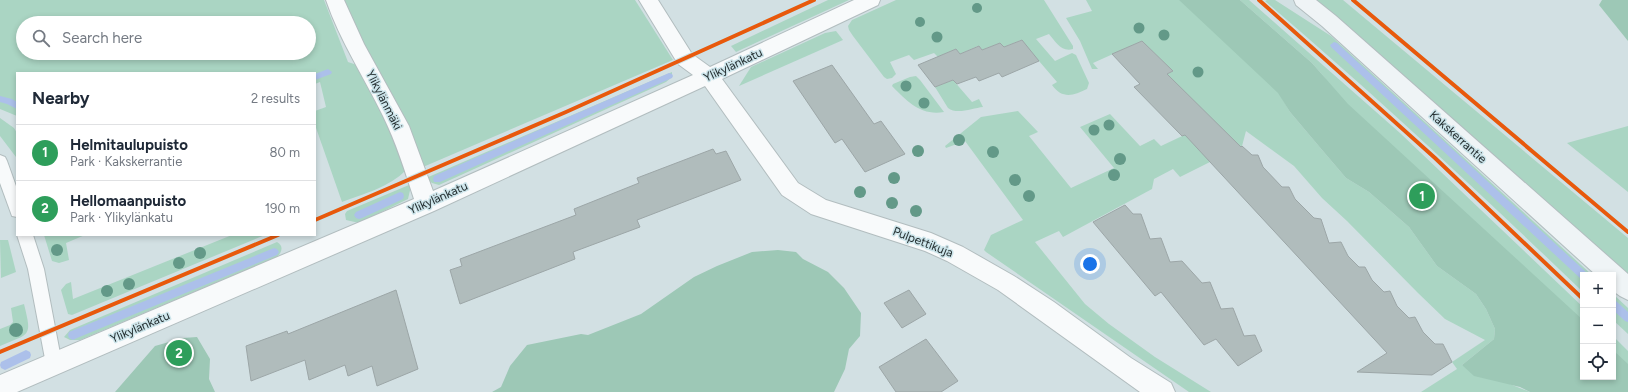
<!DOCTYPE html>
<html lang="en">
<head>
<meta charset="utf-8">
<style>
  :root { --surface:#fff; --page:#f6f6f7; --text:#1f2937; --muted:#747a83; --line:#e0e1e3; --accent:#0b8043 }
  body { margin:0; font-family:Figtree,sans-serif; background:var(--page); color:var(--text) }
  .controls { position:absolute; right:12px; bottom:12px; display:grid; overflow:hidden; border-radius:0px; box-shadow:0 2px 6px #0003 }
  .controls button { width:36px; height:36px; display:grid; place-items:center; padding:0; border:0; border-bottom:1px solid var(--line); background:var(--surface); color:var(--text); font:20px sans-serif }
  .you { position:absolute; left:1090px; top:264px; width:14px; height:14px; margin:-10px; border:3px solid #fff; border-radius:50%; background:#1a73e8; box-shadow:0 0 0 6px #1a73e833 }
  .badge { display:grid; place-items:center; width:26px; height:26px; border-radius:50%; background:var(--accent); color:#fff; font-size:13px; font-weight:700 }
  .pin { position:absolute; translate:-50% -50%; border:2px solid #fff; box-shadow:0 1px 4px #0006 }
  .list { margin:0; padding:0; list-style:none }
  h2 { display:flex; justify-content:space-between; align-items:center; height:52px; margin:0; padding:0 16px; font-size:17px }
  h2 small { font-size:13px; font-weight:400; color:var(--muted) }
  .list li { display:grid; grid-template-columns:26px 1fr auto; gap:12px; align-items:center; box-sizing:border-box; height:56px; padding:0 16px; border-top:1px solid var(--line) }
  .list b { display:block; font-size:15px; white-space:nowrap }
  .list p { margin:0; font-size:13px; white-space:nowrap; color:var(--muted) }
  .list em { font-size:13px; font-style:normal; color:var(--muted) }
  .icon { flex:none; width:22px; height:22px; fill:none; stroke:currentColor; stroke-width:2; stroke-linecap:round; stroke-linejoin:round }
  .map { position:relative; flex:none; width:1628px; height:392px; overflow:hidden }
  .search { position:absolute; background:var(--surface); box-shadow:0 2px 6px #0003; left:16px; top:16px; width:300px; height:44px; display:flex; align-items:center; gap:10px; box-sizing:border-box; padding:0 14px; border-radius:22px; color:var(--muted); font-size:15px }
  .panel { position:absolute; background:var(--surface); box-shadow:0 2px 6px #0003; left:16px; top:72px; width:300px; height:164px; border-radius:0px }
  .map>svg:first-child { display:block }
  .green { fill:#aad5c3; fill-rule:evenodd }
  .forest { fill:#9dc8b6 }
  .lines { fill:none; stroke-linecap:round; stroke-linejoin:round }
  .stream { fill:#acc0ea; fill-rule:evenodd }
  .building { fill:#b0bcbc; stroke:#9ca6a7 }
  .service-casing { stroke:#b2bdbf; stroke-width:2 }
  .minor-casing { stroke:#b2bdbf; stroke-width:2 }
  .secondary-casing { stroke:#b2bdbf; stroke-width:2 }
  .service { fill:#f8fafb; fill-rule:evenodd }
  .minor { fill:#f8fafb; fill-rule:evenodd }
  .secondary { fill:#eff4f6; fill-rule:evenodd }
  .cycleway-casing { stroke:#cbe4ea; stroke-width:6 }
  .cycleway { stroke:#e8590c; stroke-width:4 }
  .tree { fill:#639988 }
  .labels { text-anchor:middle; stroke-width:3; stroke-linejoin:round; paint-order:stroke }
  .street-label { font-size:12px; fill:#252f31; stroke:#cbe4ea }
</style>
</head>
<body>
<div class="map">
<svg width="1628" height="392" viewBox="0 0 1628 392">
  <rect width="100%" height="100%" fill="#d2e0e3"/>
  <g class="green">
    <path d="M0,0h324l24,62 12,4 21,36 25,68c-16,17 -43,24 -64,32l-27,-77v-14l11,-4 -6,-25 -5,2v-11h-298v43l-17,-7zM23,23h286v30h-286z"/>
    <polygon points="344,0 635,0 673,60 423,167 372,65"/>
    <polygon points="828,0 849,0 736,52 731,46"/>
    <path d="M896,0h148l29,46v3c-11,4 -18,-8 -24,-15l-13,5 19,22 17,-8 4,2 13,28 -2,6c-14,7 -25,10 -35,-4l5,-3 -36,-42 -17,7 -4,-4 -18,7 -4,-4 -18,8 -4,-5 -18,8 -4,-4 -20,7 -5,-5 -19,7 6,12 -4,4 -5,1 -3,-2 -31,-41 -4,-6 -1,-4 4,-6z"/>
    <polygon points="1086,0 1237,0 1326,79 1312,63 1240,0 1249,0 1400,133 1583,307 1583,377 1613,377 1613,336 1628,351 1628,392 1597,392 1280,95 1290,112 1317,144 1346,178 1369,192 1409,227 1437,266 1476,294 1486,309 1495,329 1494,339 1462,365 1530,392 1421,392 1457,369 1452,362 1485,340 1445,319 1418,293 1347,221 1322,198 1294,166 1246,131 1242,146 1180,177 1173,169 1154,179 1152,189 1063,237 1059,231 1035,242 1085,304 1109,324 1155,357 1211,392 1189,392 986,252 984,250 991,235 1023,220 965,141 946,148 945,146 981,117 1018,111 1038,132 1029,136 1071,188 1114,168 1080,127 1110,114 1140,146 1154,139 1161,146 1214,121 1167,74 1173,71 1142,41 1093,63 1098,69 1092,69 1080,41 1066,18 1092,11"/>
    <path d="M1267,0h8l56,36 261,239h-9v17c-104,-100 -209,-198 -318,-291z"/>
    <polygon points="1312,0 1343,0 1628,238 1628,275"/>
    <polygon points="836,31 843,40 739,86 751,67 825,33"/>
    <polygon points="672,72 672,77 666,82 439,185 432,183 426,178"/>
    <path d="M916,76l4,4 24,32c-23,4 -36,-10 -52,-26l1,-2 17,-7z"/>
    <path d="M953,80l19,22 7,-3 4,8c-10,1 -26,8 -35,1l-13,-21z"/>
    <polygon points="0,118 14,128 17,133 17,161 16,157 0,136"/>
    <polygon points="1628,126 1628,192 1567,143"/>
    <polygon points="409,185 411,186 408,199 359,223 346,220 345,214 347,211"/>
    <polygon points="44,235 85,235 66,243 69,260 59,263 52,261"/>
    <polygon points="232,235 265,235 72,315 68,314 61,290 66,284 71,282 73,299"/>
    <polygon points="0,240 8,240 16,272 1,278"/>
    <path d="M277,242c7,4 5,10 0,15l-197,83h-10l-6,-3 6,-7z"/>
    <polygon points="1613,294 1628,308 1628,334 1613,320"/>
    <path d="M24,304c8,33 7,29 -24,42v-17l10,-4 3,-3 -2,-14z"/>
  </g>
  <g class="forest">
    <polygon points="1179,0 1240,0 1312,63 1348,104 1583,320 1583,377 1613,377 1613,350 1628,364 1628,392 1530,392 1520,387 1474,376 1462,365 1494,339 1495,329 1486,309 1476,294 1437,266 1409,227 1369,192 1346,178 1317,144 1290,112 1278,93"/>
    <polygon points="1602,0 1628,0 1628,41 1599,5"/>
    <polygon points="778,250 796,252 803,259 828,272 844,288 861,313 860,336 849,349 845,369 834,392 492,392 501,387 510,366 527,345 581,334 588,335 641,314 694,277 717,266 752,252"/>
    <polygon points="197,337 210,359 209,379 215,392 115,392 155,346 183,338"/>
  </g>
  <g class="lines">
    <g class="stream">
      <polygon points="1334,42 1337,43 1586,272 1588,275 1583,275 1583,279 1580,278 1331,47 1330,45"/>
      <polygon points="328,69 332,72 331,74 315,80 315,74"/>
      <polygon points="669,73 672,74 673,76 672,78 440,182 434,182 433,179 434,176"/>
      <polygon points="0,96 12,99 17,102 17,109 7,104 0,102"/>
      <polygon points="400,192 403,193 404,196 403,199 362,218 359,219 356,218 354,215 356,212"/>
      <polygon points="274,248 277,249 279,252 277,255 77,338 73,340 69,338 68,335 69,332"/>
      <polygon points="1613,300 1616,301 1628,312 1628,322 1625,321 1613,310"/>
      <polygon points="26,350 30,352 31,355 30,358 5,370 1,368 0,365 1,362"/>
    </g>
  </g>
  <g class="building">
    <polygon points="1022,40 1039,61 1002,77 999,73 979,81 976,77 957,84 953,80 935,87 918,65 956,49 960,54 979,46 982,50 1000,43 1004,47"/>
    <polygon points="1142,41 1173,71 1167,74 1241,147 1242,146 1252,155 1258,155 1263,167 1282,187 1289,187 1295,199 1314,218 1321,219 1329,243 1341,242 1348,256 1359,267 1365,267 1372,280 1384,292 1390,291 1397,306 1409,318 1415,317 1423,332 1435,344 1443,344 1452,362 1432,375 1357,372 1387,353 1185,135 1182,136 1134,87 1140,84 1112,54"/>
    <polygon points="832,65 874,124 881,121 905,154 865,172 842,139 835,143 793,81"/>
    <polygon points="713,149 716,154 726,151 741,180 637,220 640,227 573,252 575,259 460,304 450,270 462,266 460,259 576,215 574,209 639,183 637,178"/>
    <polygon points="1125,205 1133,214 1141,214 1150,239 1161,238 1170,262 1182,261 1202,283 1210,282 1221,309 1233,308 1244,336 1255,335 1262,351 1238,366 1216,339 1204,345 1161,292 1155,296 1093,222"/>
    <polygon points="396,290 418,369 377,386 372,366 348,376 345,365 309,380 305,360 251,381 246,346 287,331 288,334"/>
    <polygon points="909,290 926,314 902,328 884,303"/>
    <polygon points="926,339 958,381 941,392 896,392 879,367"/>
  </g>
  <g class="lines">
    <defs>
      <g id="service">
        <polygon points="0,155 5,157 7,161 17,189 17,217 12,216 0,183"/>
        <polygon points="17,235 33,235 44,269 62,364 60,370 54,372 48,370 46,364 28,269"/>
      </g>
      <path id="minor" d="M326,0h18l20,44 45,82 24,65 260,-116 -15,-11 -39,-64h19l34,54 18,13 144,-67h26l-2,5 -156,74 76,104 28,17 105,33 32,14 51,29 40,26 77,56 40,25 4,9h-35l-142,-102 -51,-29 -22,-10 -114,-37 -29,-19 -77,-109 -271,125 -417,181h-17v-17l414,-176c-9,-28 -18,-57 -31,-83 -19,-39 -43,-75 -57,-116z"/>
      <polygon id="secondary" points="1294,0 1316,0 1336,16 1628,274 1628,300 1620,296 1613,291 1613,275 1596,275 1322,26 1296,5"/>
    </defs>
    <use href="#service" class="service-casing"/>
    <use href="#minor" class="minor-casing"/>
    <use href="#secondary" class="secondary-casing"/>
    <use href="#service" class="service"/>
    <use href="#minor" class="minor"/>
    <use href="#secondary" class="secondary"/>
    <defs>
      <g id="cycleway">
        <polyline points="1259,0 1435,158 1583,299"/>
        <polyline points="1353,0 1628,232"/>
        <polyline points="315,220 566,112 814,0"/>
        <polyline points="0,352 278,235"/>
      </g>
    </defs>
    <use href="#cycleway" class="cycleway-casing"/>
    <use href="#cycleway" class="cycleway"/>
  </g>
  <g class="tree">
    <circle cx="977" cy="8" r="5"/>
    <circle cx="920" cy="22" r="5"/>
    <circle cx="1139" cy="28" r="5.5"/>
    <circle cx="1164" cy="35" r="5.5"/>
    <circle cx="937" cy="37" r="5.5"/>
    <circle cx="1198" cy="72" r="5.5"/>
    <circle cx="906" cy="86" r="5.5"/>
    <circle cx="924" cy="103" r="5.5"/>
    <circle cx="1109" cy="125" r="5.5"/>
    <circle cx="1094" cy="130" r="5.5"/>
    <circle cx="959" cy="140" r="6"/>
    <circle cx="918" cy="151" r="6"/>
    <circle cx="993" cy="152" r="6"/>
    <circle cx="1120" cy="159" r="6"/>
    <circle cx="1114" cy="175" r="6"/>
    <circle cx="894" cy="178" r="6"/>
    <circle cx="1015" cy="180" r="6"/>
    <circle cx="860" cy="192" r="6"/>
    <circle cx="1029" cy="196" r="6"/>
    <circle cx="892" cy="203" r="6"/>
    <circle cx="916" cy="211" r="6"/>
    <circle cx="57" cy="250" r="6"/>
    <circle cx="200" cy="253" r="6"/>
    <circle cx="179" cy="263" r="6"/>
    <circle cx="129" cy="284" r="6"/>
    <circle cx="107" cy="291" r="6"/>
    <circle cx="16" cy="330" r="7"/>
  </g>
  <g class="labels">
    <g class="street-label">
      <text transform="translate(733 65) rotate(-25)" y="4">Ylikylänkatu</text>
      <text transform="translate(384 100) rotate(63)" y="4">Ylikylänmäki</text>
      <text transform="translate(1458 137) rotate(42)" y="4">Kakskerrantie</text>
      <text transform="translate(438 198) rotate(-24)" y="4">Ylikylänkatu</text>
      <text transform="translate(923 242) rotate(21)" y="4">Pulpettikuja</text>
      <text transform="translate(140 327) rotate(-23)" y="4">Ylikylänkatu</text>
    </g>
  </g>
</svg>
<div class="controls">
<button>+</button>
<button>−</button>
<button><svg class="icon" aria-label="locate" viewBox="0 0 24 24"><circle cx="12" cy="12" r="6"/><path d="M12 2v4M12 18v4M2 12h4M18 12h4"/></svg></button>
</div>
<div class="you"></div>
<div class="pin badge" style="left:1422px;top:196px;background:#2e9e5b">1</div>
<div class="pin badge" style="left:179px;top:353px;background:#2e9e5b">2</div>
<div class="search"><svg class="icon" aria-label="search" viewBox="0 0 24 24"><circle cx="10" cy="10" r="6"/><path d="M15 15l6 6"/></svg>Search here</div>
<section class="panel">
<h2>Nearby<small>2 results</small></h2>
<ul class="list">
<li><span class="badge" style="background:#2e9e5b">1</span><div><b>Helmitaulupuisto</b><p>Park · Kakskerrantie</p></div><em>80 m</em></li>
<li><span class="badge" style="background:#2e9e5b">2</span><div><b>Hellomaanpuisto</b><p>Park · Ylikylänkatu</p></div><em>190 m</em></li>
</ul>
</section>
</div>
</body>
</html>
